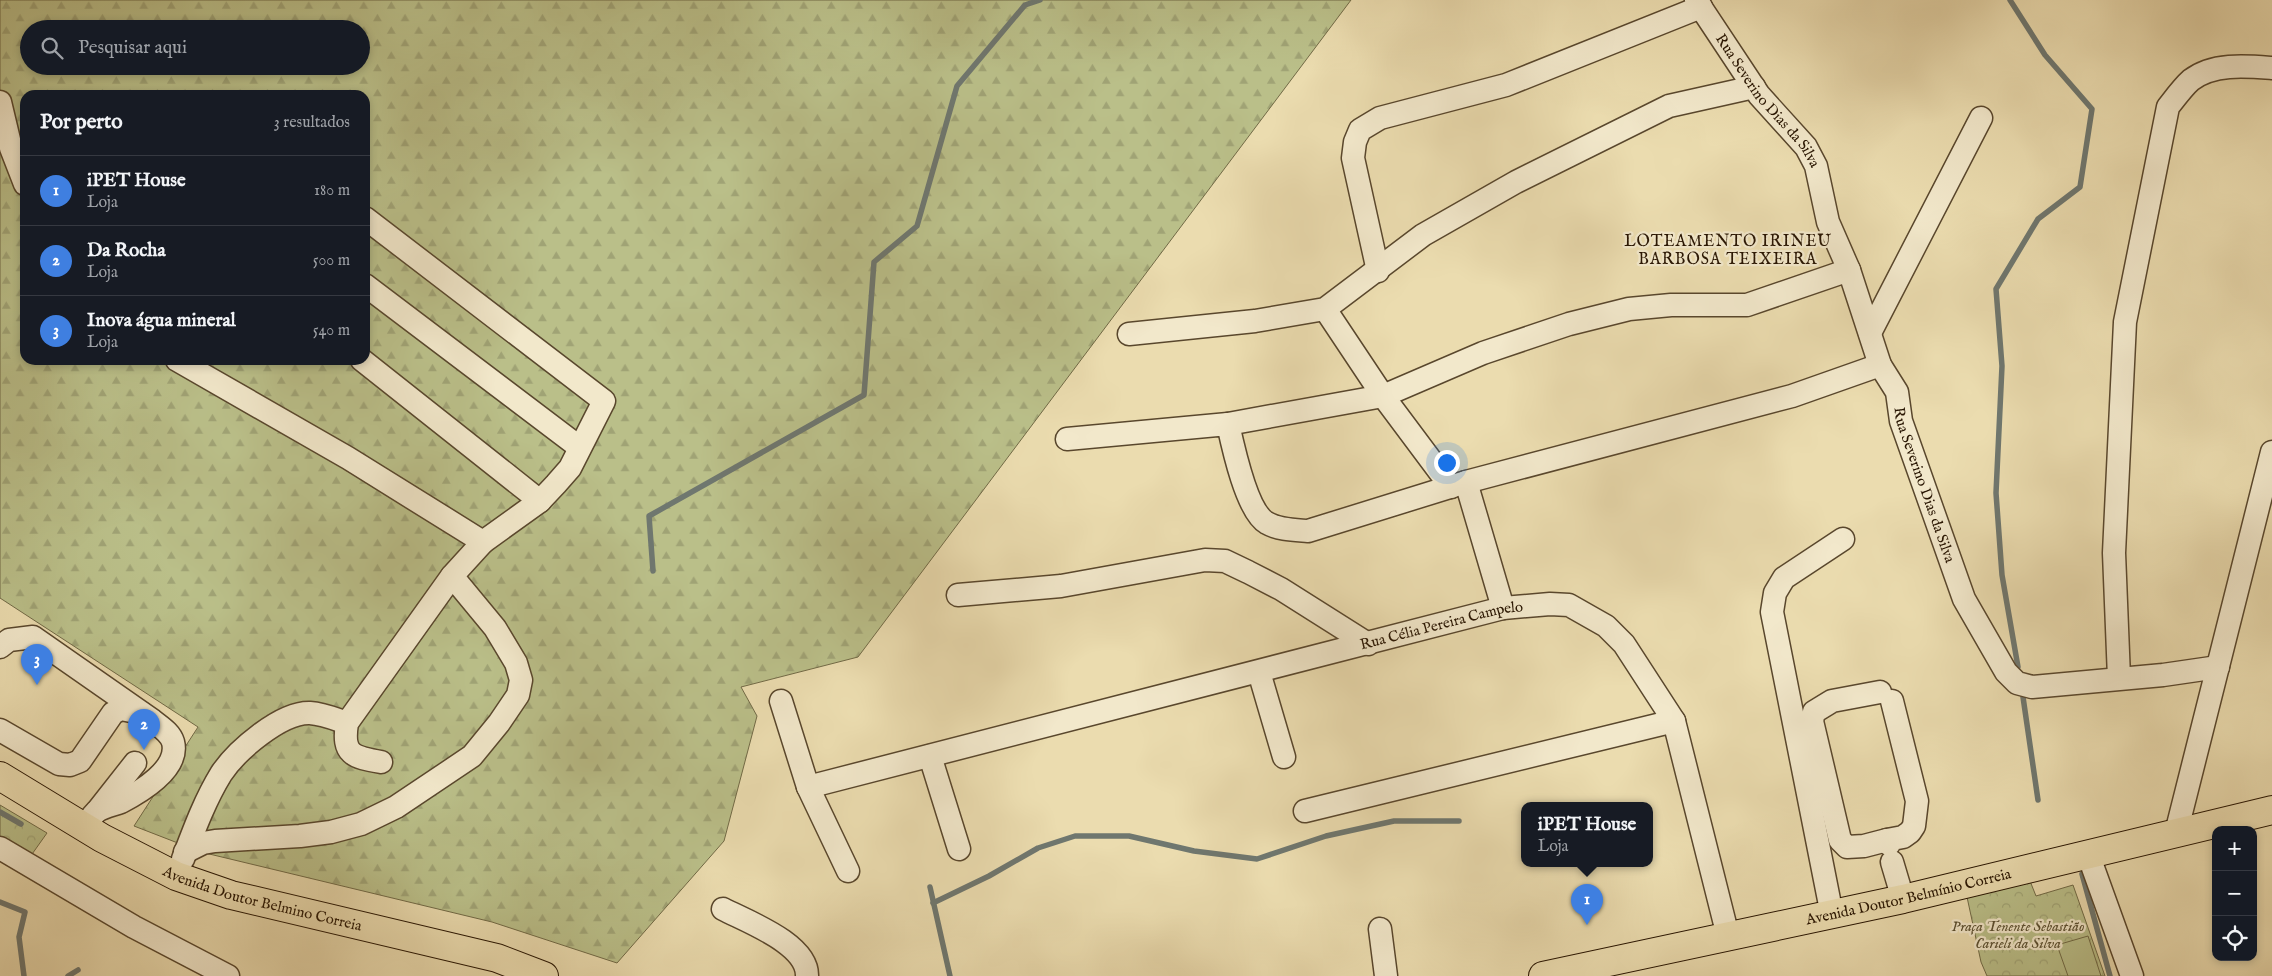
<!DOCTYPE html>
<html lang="pt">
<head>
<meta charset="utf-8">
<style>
  :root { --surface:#171b24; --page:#242831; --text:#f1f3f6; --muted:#9ea1a6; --line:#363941; --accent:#0f766e }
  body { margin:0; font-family:"IM FELL English",serif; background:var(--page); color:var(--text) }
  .controls { position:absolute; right:15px; bottom:15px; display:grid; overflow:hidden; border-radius:10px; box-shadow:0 2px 8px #0003 }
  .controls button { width:45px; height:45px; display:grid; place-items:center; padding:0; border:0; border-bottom:1px solid var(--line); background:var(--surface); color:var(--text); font:25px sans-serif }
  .you { position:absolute; left:1446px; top:462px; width:18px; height:18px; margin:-12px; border:4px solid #fff; border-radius:50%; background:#1a73e8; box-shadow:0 0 0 8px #1a73e833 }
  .badge { display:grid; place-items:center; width:32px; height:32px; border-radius:50%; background:var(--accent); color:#fff; font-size:16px; font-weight:700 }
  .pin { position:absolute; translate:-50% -41px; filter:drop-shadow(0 1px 2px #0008) }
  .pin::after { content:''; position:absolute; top:26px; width:18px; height:15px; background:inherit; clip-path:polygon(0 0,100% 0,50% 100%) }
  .popup { position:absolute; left:1521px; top:802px; width:132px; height:65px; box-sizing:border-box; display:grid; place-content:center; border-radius:10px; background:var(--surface); filter:drop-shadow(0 1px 4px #0005); font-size:16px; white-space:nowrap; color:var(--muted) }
  .popup b { font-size:19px; color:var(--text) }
  .popup::after { content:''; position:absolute; left:50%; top:100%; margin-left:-10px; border:10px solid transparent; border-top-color:var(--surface) }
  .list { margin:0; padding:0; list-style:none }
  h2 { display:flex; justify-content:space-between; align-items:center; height:65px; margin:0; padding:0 20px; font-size:21px }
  h2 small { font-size:16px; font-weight:400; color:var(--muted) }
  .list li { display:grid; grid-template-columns:32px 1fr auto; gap:15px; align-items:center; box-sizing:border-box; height:70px; padding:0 20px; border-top:1px solid var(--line) }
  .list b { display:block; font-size:19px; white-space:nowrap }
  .list p { margin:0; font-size:16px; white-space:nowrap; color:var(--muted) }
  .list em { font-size:16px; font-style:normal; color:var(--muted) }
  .icon { flex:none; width:28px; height:28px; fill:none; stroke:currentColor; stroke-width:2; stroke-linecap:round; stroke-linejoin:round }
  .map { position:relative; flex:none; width:2272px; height:976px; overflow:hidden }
  .search { position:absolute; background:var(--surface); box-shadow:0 2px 8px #0003; left:20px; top:20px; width:350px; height:55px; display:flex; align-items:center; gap:12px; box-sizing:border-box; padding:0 18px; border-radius:28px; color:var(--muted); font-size:19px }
  .panel { position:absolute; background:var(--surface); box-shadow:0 2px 8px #0003; left:20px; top:90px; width:350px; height:275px; border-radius:15px }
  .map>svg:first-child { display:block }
  .forest { fill:url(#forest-firs); stroke:#716a46; fill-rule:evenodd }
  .park { fill:url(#park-crowns); stroke:#716a46 }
  .pitch { fill:#babf89; stroke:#716a46 }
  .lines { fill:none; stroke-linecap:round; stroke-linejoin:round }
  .stream { stroke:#6f776f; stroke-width:5.5 }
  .minor-casing { stroke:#59472d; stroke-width:25 }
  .major-casing { stroke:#281502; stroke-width:30 }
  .minor { stroke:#f2e8cb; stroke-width:22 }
  .major { stroke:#ebdcaf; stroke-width:28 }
  .labels { text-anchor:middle; stroke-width:4.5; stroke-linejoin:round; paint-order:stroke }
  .street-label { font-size:15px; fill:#281502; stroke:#f2e8cb }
  .park-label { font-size:15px; font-style:italic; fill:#5b5031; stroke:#f2e8cb }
  .neighbourhood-label { font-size:16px; letter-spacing:1px; fill:#281502; stroke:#f2e8cb }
</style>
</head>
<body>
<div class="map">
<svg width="2272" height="976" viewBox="0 0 2272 976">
  <defs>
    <pattern id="forest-firs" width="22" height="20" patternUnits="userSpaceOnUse" patternTransform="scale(1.25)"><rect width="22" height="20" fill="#babf89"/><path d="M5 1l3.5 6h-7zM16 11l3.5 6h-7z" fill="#a0a375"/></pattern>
    <pattern id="park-crowns" width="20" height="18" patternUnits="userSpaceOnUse" patternTransform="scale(1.25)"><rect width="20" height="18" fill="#babf89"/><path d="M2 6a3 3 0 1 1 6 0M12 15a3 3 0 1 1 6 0" fill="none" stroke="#a0a375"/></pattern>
  </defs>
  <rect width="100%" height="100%" fill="#ebdcaf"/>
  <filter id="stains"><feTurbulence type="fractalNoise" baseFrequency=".004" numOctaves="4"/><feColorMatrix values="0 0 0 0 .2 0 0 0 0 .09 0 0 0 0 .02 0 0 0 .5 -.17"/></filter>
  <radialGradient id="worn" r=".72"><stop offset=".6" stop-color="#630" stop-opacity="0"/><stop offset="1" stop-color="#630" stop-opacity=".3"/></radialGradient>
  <path class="forest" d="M0,0h1351l-493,657 -117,30 16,29 -33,125 -107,122 -125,-41 -291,-70 -67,-26 64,-99 -198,-129zM29,29h332v37h-332zM25,95h340v265h-340z"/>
  <g class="park">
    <polygon points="0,805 47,833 30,857 0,838"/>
    <polygon points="2030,881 2036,896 2073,885 2105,976 1987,976 1981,962 1967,897"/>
  </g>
  <polygon class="pitch" points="2088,936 2101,976 2068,976 2057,945"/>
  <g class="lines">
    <g class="stream">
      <polyline points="2010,0 2045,55 2092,109 2080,187 2038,219 1996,289 2002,366 1996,493 2002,575 2018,667"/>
      <polyline points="653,571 649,516 864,395 874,262 917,226 957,86 1025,5 1040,0"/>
      <polyline points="2023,697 2038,800"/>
      <polyline points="0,812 21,824"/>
      <polyline points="2082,874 2110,976"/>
      <polyline points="930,887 950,976"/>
      <polyline points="0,902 25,912 19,937 24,976"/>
      <polyline points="933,903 989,876 1038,848 1075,836 1129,836 1194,851 1257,859 1326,836 1394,821 1459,821"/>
      <polyline points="68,976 78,970"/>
    </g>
    <defs>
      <g id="minor">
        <path id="s1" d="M1696,0l63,95 47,52 10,19 12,56 21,48 31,95 17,27 4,29 63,178 42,73 11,11 15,4 131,-12 55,-8"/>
        <polyline points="0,102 11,148 25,184"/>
        <polyline points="365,218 604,401 570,468 556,484 540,501 483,542"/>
        <polyline points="1378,271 1353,158 1355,142 1360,130 1380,118 1506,85 1701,7"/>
        <polyline points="365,285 579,447"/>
        <polyline points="1325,309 1383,396 1451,487"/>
        <polyline points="1870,333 1981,118"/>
        <polyline points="1129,334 1255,321 1325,309 1423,235 1516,182 1669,106 1754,87"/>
        <polyline points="177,360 348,458 483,542 452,576 495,628 516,663 521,680 518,695 499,723 472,756 396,807 361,824 331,832 300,836 215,841 203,843 185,852"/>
        <polyline points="362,360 540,501"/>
        <polyline points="1228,424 1383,396 1483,353 1569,324 1629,309 1671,305 1747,305 1849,270"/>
        <path d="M1067,439l161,-15c5,23 19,88 39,99 12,7 28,7 41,8l158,-49 326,-86 88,-31"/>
        <polyline points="1466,482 1503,608"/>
        <polyline points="958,595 1061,586 1205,560 1225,561 1248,572 1281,589 1368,644"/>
        <path d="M0,647l9,-7 24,-3 119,83c7,6 18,12 21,22 7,27 -33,50 -52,60 -8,3 -19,5 -25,10 -4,4 -8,10 -11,15"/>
        <polyline points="1259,672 1284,757"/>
        <path d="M2119,678l-5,-125 11,-231 43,-215c7,-9 15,-20 23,-27 22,-17 55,-14 81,-12"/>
        <polyline points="1880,692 1832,701 1814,712 1812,721 1840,840 1847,847 1864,846 1887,840"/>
        <polyline points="781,701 808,787 848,871"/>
        <polyline points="0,730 59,764 70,765 80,761 113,713 121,709 141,713"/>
        <polyline points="930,756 959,849"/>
        <path d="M381,762c-28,-5 -39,-7 -34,-39l105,-147"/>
        <path id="s2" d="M808,787l695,-179 47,-4 19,1 37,21 18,18 50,77 54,215"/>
        <polyline points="98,810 135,763"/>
        <polyline points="1305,811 1674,721"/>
        <polyline points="2176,833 2272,452"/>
        <polyline points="1889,844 1887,840 1903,837 1910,832 1914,826 1917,801 1892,701"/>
        <polyline points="0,848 134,927 228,976"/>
        <polyline points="2088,854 2132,976"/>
        <path d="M183,859c11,-29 22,-59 38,-85 15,-23 60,-62 89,-61 14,1 25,6 37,10"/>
        <polyline points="1892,862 1903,899"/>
        <path d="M723,909c25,13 85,35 84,67"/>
        <polyline points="1832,915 1772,612 1775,593 1784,578 1843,539"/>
        <polyline points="1380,929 1386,976"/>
      </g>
      <g id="major">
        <path id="s3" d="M0,776l102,62 74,38 55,19 266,63 47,18"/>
        <path id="s4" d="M1543,976l360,-77 369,-89"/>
      </g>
    </defs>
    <use href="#minor" class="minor-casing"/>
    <use href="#major" class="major-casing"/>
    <use href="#minor" class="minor"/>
    <use href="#major" class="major"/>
  </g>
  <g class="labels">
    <g class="street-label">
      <text dy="5" stroke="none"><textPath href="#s1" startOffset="124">Rua Severino Dias da Silva</textPath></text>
      <text dy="5" stroke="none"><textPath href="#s1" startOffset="544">Rua Severino Dias da Silva</textPath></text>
      <text dy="5" stroke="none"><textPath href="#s2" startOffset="654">Rua Célia Pereira Campelo</textPath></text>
      <text dy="5" stroke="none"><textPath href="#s3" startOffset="292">Avenida Doutor Belmino Correia</textPath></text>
      <text dy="5" stroke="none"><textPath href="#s4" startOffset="374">Avenida Doutor Belmínio Correia</textPath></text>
    </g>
    <g class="park-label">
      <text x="2018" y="931">Praça Tenente Sebastião<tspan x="2018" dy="17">Carieli da Silva</tspan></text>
    </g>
    <g class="neighbourhood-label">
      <text x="1728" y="246">LOTEAMENTO IRINEU<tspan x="1728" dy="18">BARBOSA TEIXEIRA</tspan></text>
    </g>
  </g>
  <rect width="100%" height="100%" filter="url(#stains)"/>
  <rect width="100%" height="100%" fill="url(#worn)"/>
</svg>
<div class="controls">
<button>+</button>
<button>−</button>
<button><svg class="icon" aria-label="locate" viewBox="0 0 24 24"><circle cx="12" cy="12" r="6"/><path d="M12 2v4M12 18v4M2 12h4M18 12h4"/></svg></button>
</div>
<div class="you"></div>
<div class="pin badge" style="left:1587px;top:925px;background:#3f7fe0">1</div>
<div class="popup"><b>iPET House</b>Loja</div>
<div class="pin badge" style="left:144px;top:750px;background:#3f7fe0">2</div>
<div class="pin badge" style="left:37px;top:685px;background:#3f7fe0">3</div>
<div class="search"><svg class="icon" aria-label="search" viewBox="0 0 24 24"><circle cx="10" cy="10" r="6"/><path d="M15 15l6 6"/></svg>Pesquisar aqui</div>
<section class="panel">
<h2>Por perto<small>3 resultados</small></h2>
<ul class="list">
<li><span class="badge" style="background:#3f7fe0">1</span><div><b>iPET House</b><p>Loja</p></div><em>180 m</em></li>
<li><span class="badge" style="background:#3f7fe0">2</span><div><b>Da Rocha</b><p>Loja</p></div><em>500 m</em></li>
<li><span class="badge" style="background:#3f7fe0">3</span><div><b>Inova água mineral</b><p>Loja</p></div><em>540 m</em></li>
</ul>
</section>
</div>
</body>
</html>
